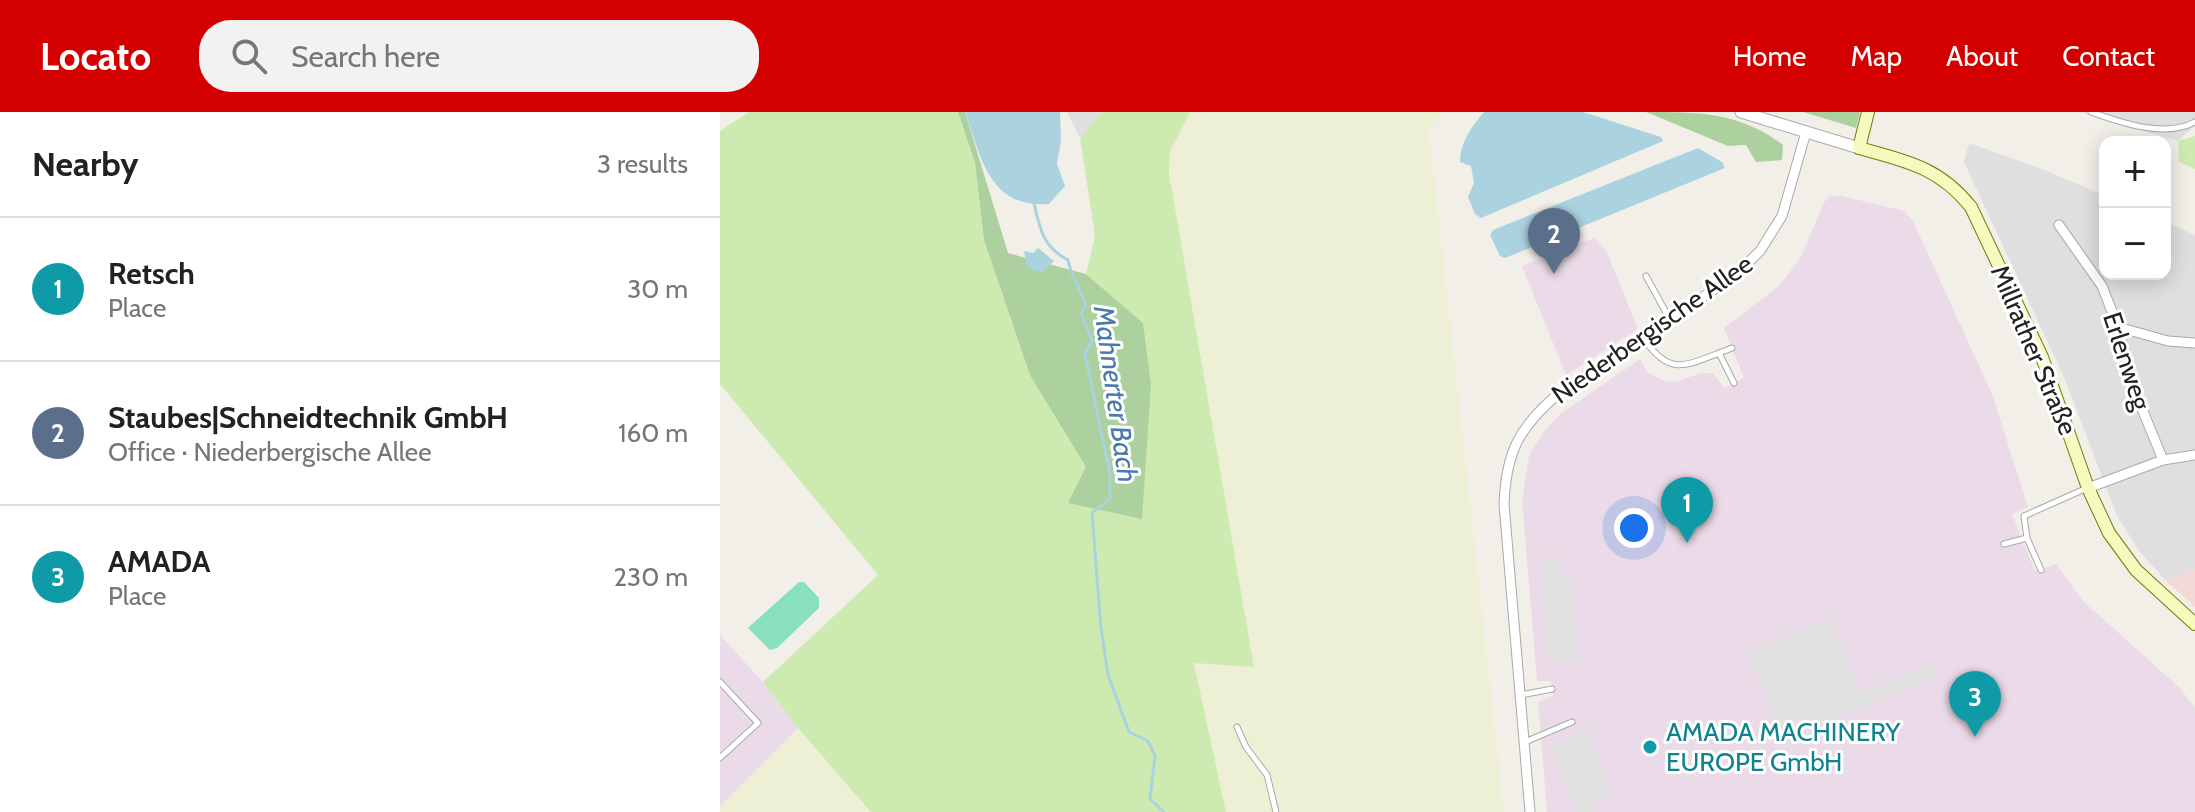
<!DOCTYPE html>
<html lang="en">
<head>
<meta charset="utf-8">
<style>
  :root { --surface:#fff; --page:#f2f2f2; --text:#222; --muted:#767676; --line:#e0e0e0; --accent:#d40000 }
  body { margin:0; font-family:Cabin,sans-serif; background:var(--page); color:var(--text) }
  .controls { position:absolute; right:24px; top:24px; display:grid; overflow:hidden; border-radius:16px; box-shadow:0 4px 20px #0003 }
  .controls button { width:72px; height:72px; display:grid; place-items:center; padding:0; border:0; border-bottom:2px solid var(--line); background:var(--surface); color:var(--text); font:40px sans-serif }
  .you { position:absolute; left:914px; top:416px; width:28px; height:28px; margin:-20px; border:6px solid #fff; border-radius:50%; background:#1a73e8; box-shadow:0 0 0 12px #1a73e833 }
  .badge { display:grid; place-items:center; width:52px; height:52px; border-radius:50%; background:var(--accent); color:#fff; font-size:26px; font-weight:700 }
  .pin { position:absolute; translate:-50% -66px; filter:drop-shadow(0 2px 4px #0008) }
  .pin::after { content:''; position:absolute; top:42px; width:28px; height:24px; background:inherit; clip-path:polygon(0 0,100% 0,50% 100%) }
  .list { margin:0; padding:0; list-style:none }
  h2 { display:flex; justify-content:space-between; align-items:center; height:104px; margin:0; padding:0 32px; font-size:34px }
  h2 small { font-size:26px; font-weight:400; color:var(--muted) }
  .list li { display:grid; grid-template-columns:52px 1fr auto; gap:24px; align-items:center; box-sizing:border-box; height:144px; padding:0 32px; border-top:2px solid var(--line) }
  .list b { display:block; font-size:30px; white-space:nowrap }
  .list p { margin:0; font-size:26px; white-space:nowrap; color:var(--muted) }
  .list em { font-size:26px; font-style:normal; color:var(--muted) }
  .icon { flex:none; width:44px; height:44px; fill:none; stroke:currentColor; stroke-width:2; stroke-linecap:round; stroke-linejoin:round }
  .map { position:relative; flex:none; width:1475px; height:700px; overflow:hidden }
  header { display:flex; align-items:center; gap:48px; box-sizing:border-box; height:112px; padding:0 40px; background:var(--accent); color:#fff }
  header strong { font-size:38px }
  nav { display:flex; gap:44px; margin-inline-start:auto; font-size:28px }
  .search { width:560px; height:72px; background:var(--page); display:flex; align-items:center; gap:20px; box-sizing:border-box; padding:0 28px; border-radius:32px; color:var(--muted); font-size:30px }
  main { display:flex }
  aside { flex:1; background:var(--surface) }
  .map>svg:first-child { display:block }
  .residential { fill:#e0dfdf }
  .commercial { fill:#f2dad9 }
  .industrial { fill:#ebdbe8 }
  .farmland { fill:#eef0d5 }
  .grass { fill:#cdebb0 }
  .forest { fill:#add19e }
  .pitch { fill:#88e0be }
  .parking { fill:#e2e2e2 }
  .water { fill:#aad3df }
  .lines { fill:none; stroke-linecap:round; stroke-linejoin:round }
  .stream { stroke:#aad3df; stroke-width:3 }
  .service-casing { stroke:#a9a9a9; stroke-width:7 }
  .minor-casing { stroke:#a9a9a9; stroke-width:11 }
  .tertiary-casing { stroke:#a9a9a9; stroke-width:13 }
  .secondary-casing { stroke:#707d05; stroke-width:14 }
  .service { stroke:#fff; stroke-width:5 }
  .minor { stroke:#fff; stroke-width:9 }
  .tertiary { stroke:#fff; stroke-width:11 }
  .secondary { stroke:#f7fabf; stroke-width:12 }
  .culture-dot { fill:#0f9aa8; stroke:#fff; stroke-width:3 }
  .labels { text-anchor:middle; stroke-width:6; stroke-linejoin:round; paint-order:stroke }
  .street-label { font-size:26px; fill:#222; stroke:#fff }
  .culture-label { font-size:26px; fill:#0d838f; stroke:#fff; text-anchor:start }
  .water-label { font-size:28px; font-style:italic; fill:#4a7aab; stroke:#fff }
</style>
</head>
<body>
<header>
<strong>Locato</strong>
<div class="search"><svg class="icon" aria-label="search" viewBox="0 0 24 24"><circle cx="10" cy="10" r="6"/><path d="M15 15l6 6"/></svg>Search here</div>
<nav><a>Home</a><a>Map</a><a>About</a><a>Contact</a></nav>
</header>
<main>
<aside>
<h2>Nearby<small>3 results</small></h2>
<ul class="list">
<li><span class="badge" style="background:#0f9aa8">1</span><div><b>Retsch</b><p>Place</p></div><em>30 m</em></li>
<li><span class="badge" style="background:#5c6f8a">2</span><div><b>Staubes|Schneidtechnik GmbH</b><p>Office · Niederbergische Allee</p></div><em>160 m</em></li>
<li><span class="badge" style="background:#0f9aa8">3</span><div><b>AMADA</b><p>Place</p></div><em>230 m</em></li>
</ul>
</aside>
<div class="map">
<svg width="1475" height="700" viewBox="0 0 1475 700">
  <rect width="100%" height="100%" fill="#f2efe9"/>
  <g class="residential">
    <polygon points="347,0 382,0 360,26"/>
    <polygon points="1360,0 1475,0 1475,13 1458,29"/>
    <polygon points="1249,31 1327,59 1385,84 1385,162 1445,162 1445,110 1475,123 1475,457 1445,468 1420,440 1397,404 1344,265 1244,50"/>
  </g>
  <polygon class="commercial" points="1475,457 1475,495 1445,468"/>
  <g class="industrial">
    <polygon points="1109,84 1122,84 1184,99 1193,109 1272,282 1308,395 1292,402 1315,459 1336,452 1363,489 1460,576 1475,596 1475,700 827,700 818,590 833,584 831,569 817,569 802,389 809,344 822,322 840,302 920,247 927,260 941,268 955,270 981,261 993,261 1004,276 1024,266 1004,216 1060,173 1081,145 1103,92"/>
    <polygon points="874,126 886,138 918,217 846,263 802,154"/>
    <polygon points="0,523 43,570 78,616 0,694"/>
  </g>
  <g class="farmland">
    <polygon points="470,0 723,0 709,19 784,700 506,700 474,550 534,554 449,61 450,39"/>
    <polygon points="78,616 151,700 0,700 0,694"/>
  </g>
  <g class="grass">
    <polygon points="29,0 238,0 255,51 264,128 310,262 367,356 422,407 423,211 366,162 375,124 360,26 382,0 470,0 450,39 449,61 534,555 474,551 506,700 151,700 78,616 43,570 158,463 0,272 0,19"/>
    <polygon points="1475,24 1475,57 1459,50 1458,29"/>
  </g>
  <g class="forest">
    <polygon points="238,0 245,0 288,141 366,162 423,211 431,272 422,407 348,391 366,355 310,263 264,128 255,51"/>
    <path d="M926,0c52,0 94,0 137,33l-1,15 -26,2 -10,-17 -18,1z"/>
    <polygon points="1083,0 1140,0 1136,16"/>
  </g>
  <polygon class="pitch" points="79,470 84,470 99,486 99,496 57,536 50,538 28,516"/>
  <g class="parking">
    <polygon points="840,444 842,464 851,464 858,549 828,547 820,446"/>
    <polygon points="1111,506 1141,581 1212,552 1217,565 1063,628 1027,540"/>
    <polygon points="867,617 893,682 873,689 876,700 856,700 829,633"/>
  </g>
  <g class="water">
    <path d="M245,0h95l1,28 -4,24 8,22 -16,18c-60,5 -68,-47 -84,-92z"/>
    <path d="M764,0h99l78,25 2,4 -182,77 -6,-4 -7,-17 6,-14 -3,-17 -11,-4c0,-19 12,-36 24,-50z"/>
    <polygon points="978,36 1002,50 1005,56 785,146 780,144 770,123 773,118"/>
    <polygon points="318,136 334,149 323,160 315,159 307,154 304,139 313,141"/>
  </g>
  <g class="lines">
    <path class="stream" d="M314,91c6,27 9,44 34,57 3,16 13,30 18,46l-5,7 11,28 -7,12 25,122v24l-18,14 9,115 7,47 21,57 19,9 7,15 -5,43 14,13"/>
    <defs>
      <g id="service">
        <path d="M1371,0c31,11 73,26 104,10"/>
        <polyline points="926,164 949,206"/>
        <path d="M923,226c26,36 38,30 76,15l15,30"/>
        <polyline points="999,241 1012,236"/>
        <polyline points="1284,432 1307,426"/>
        <polyline points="1321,458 1307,426 1304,404 1367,376"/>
        <polyline points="0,570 38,611 0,646"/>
        <polyline points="801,583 832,577"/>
        <polyline points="517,615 526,635 547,663 556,700"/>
        <polyline points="805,630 852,610"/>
      </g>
      <g id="minor">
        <polyline points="1339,113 1382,174 1398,215 1416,282 1443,348"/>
        <polyline points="1398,215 1448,229 1475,231"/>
        <polyline points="1368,376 1443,348 1475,343"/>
        <path d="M810,700l-26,-308c2,-50 14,-76 53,-109l177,-119 26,-25 22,-35 24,-84"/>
      </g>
      <polyline id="tertiary" points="1021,0 1139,36"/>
      <path id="secondary" d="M1148,0l-9,36c47,13 80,19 112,59l71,150 46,131 21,45 27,37 59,54"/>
    </defs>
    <use href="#service" class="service-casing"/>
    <use href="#minor" class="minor-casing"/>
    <use href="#tertiary" class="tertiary-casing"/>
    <use href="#secondary" class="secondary-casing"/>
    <use href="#service" class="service"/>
    <use href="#minor" class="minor"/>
    <use href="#tertiary" class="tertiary"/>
    <use href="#secondary" class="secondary"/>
  </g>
  <circle class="culture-dot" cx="930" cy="635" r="8"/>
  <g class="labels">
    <g class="street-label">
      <text transform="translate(932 217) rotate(-35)" y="9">Niederbergische Allee</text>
      <text transform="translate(1314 238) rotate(67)" y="9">Millrather Straße</text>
      <text transform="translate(1407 249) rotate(72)" y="9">Erlenweg</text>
    </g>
    <g class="culture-label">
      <text x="946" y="629">AMADA MACHINERY<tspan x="946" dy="30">EUROPE GmbH</tspan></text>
    </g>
    <g class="water-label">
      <text transform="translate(396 282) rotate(82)" y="10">Mahnerter Bach</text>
    </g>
  </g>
</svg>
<div class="controls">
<button>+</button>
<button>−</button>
</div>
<div class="you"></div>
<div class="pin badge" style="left:967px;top:431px;background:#0f9aa8">1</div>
<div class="pin badge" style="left:834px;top:162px;background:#5c6f8a">2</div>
<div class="pin badge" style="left:1255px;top:625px;background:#0f9aa8">3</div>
</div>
</main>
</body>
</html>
